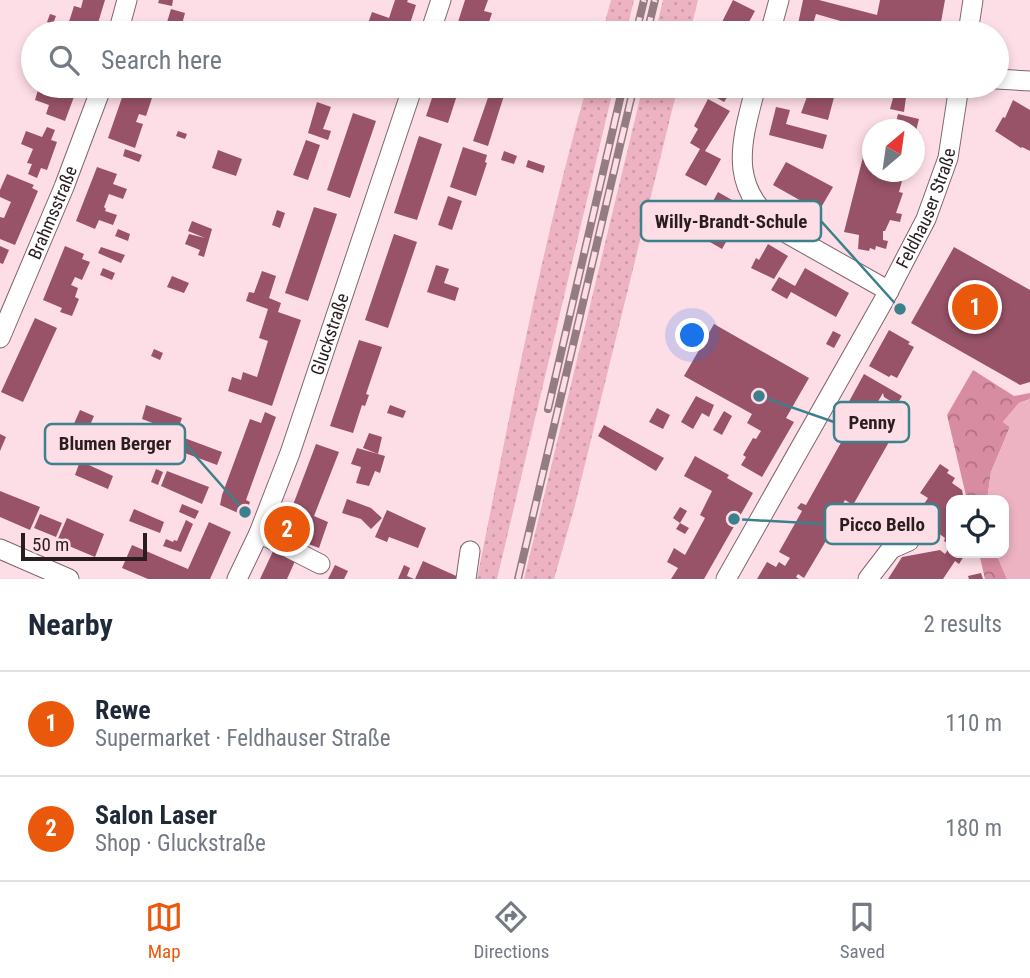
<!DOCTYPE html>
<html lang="en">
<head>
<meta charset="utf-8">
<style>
  :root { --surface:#fff; --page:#f2f2f3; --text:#1f2937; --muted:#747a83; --line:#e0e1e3; --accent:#ea580c }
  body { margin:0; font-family:"Roboto Condensed",sans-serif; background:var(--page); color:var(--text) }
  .controls { position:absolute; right:21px; bottom:21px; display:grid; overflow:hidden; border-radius:14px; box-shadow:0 4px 10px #0003 }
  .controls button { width:63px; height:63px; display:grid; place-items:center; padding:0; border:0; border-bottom:2px solid var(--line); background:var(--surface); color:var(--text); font:35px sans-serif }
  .compass { position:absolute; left:862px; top:119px; width:63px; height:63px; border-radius:50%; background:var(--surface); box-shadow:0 4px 10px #0003; rotate:29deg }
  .scale { position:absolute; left:21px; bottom:18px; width:126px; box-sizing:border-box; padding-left:7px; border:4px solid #291d20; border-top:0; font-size:19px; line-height:24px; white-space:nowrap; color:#291d20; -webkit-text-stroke:5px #fedee6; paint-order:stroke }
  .you { position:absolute; left:693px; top:336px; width:24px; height:24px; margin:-18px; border:5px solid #fff; border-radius:50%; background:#1a73e8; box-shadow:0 0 0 10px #1a73e833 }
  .badge { display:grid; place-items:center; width:46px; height:46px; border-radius:50%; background:var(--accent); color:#fff; font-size:23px; font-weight:700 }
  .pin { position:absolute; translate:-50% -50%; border:4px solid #fff; box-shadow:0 2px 7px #0006 }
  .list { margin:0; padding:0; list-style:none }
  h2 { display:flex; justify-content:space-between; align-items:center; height:91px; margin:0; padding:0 28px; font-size:30px }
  h2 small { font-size:23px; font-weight:400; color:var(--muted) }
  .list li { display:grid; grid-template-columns:46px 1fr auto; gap:21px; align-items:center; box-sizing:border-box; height:105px; padding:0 28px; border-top:2px solid var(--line) }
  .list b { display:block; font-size:26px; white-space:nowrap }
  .list p { margin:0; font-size:23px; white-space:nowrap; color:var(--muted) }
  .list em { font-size:23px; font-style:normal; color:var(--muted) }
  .icon { flex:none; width:38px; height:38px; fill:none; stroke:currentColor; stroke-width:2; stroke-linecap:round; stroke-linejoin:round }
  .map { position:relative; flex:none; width:1030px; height:579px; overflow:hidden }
  .search { position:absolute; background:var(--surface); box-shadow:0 4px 10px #0003; left:21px; right:21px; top:21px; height:77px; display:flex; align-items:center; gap:18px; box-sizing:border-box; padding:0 24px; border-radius:38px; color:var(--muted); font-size:26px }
  .sheet { height:301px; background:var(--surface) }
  nav { display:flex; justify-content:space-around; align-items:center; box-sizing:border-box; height:98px; border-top:2px solid var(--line); background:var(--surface); font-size:19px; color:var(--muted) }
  nav a { display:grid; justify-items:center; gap:4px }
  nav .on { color:var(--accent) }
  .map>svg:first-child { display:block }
  .grass { fill:url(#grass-dots) }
  .forest { fill:url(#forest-crowns) }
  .green { fill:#eeb3c2 }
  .building { fill:#995368 }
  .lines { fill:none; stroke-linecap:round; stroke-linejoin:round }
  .minor-casing { stroke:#81656c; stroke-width:21 }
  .minor { stroke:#fff; stroke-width:19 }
  .rail-casing { stroke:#937d83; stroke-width:8 }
  .rail { stroke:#fedee6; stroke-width:5; stroke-dasharray:16; stroke-linecap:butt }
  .labels { text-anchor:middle; stroke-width:7; stroke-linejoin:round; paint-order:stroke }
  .street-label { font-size:18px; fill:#291d20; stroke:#fedee6 }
  .leader { fill:none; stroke:#3b818b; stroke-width:2.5 }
  .callout-dot { fill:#3b818b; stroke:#fedee6; stroke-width:2.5 }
  .callout { fill:#fedee6; stroke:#3b818b; stroke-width:2.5 }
  .callout-label { font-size:19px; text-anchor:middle; font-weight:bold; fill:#291d20 }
</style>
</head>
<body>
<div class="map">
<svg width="1030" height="579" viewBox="0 0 1030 579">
  <defs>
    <pattern id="grass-dots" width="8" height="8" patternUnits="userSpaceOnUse" patternTransform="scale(1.75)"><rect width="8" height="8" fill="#eeb3c2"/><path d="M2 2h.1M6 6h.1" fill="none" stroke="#cc9aa6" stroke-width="1.8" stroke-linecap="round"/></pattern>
    <pattern id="forest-crowns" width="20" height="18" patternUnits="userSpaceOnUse" patternTransform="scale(1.75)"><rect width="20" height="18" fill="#d88ca1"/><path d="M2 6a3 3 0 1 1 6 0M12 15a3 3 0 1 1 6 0" fill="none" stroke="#af7283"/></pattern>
  </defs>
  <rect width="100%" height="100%" fill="#fedee6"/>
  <g class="grass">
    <polygon points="611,0 634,0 626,33 602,33"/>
    <polygon points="663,0 698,0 690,33 655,33"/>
    <path d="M587,86h27l-117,493h-20c33,-165 64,-331 110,-493z"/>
    <polygon points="643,86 678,86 574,509 554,579 524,579"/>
  </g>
  <g class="forest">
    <polygon points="973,370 1014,396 1030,393 1030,399 1019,403 1003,422 1010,427 991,472 987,500 967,500 947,415"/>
    <polygon points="979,553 996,553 1007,579 985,579"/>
  </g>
  <polygon class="green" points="1030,399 1030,579 1007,579 996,553 1004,553 1004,500 987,499 991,472 1010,427 1003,422 1019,403"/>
  <g class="building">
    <polygon points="83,0 105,0 95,33 74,32 76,27 68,25 74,6 81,8"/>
    <polygon points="159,0 173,0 172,6 158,3"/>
    <polygon points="395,0 408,0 407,2 416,5 407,33 379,33 366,29 372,12 389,18"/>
    <polygon points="465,0 488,0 484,11 492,13 486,31 458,22"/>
    <polygon points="733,0 755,11 743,33 712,33 717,24 721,24"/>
    <polygon points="803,0 819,0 877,15 880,0 945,0 939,33 883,33 816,14 812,27 798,24"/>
    <polygon points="171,9 185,13 181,28 186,30 185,33 143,33 145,26 164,32"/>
    <polygon points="50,14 56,16 53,24 47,22"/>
    <polygon points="56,86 78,86 65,121 46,114 49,105 35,100 38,90 52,95"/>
    <polygon points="126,86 147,90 145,95 152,98 146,116 139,114 136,122 143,124 135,148 108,138"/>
    <polygon points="436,86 460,86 448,123 426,116"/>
    <polygon points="492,86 507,86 488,146 473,141"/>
    <polygon points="811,86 837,86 828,120 801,113"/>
    <polygon points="887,86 927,86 925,93 907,90 904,112 890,109 893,98 885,96"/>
    <polygon points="715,89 728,96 724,102 712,95"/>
    <polygon points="708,99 730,111 705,151 721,159 706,186 685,175 700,149 690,143 698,129 694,126"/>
    <polygon points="1013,100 1030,110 1030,151 1022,147 1021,148 995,131 1003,117 1005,118"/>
    <polygon points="317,102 331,107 323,129 331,131 328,140 308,133"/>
    <polygon points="776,107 790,110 786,124 827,135 823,149 769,135"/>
    <polygon points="353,113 376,121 350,198 327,190"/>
    <polygon points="898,114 919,119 915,135 914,130 894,130"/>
    <polygon points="47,127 55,130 51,140 57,142 47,170 41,168 37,178 28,174 32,164 27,163 33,149 21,144 26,131 42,137"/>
    <polygon points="178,131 187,134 185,139 176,136"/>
    <polygon points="419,136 442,144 417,220 394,213"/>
    <polygon points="306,140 320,145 308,180 293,175"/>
    <polygon points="463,147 487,155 485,162 487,163 476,196 450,187"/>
    <polygon points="125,149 142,155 139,162 123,156"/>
    <polygon points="218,150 242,159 236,176 212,168"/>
    <polygon points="504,151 517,156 514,164 501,160"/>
    <polygon points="863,157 872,159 872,172 906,172 905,178 901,177 900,181 902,181 899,192 903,193 896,213 902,214 900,222 890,220 885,231 883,231 883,240 888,241 886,249 876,246 875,250 870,248 869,251 858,249 859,235 844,232"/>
    <polygon points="528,160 545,166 543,173 526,167"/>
    <polygon points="786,162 833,187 819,211 773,185"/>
    <polygon points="97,167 117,174 113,184 127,189 123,199 109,194 104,207 106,209 105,211 117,215 113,225 99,220 95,229 76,221"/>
    <polygon points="7,174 34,185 32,188 38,191 15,245 0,239 0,217 4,218 11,202 0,197 0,190"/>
    <polygon points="718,192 732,200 725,213 738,221 722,249 703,238 719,210 711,205"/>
    <polygon points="448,196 462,201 452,230 438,225"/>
    <polygon points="314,207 337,214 308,301 285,293"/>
    <polygon points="277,210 285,213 280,228 272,225"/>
    <polygon points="192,221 212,229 204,257 198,255 200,250 185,244 189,234 205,238 188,231"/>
    <polygon points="118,229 130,234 128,241 115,236"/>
    <polygon points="394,234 417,242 388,328 365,320"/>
    <polygon points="768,244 788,256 774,279 751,268 756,258 759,260"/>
    <polygon points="0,246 9,250 3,264 0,263"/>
    <polygon points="65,246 84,254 82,259 90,262 82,280 75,277 71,285 78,288 75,297 79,299 72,316 60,312 62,308 43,300"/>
    <polygon points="101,247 125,255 121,263 98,253"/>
    <polygon points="954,247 1030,290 1030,382 1020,385 911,323"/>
    <polygon points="436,265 449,269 444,283 459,288 455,301 427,292"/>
    <polygon points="103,268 115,273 112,280 100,275"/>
    <polygon points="805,268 849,293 836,317 791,292 787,299 771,290 779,277 795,286"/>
    <polygon points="262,271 276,276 269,298 281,303 278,312 301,320 272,406 228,391 232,377 241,380 243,372 257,377 268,341 259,338 268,309 246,301 249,292 254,293"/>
    <polygon points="172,276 189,283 184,293 167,287"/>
    <polygon points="35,318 57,328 23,402 1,392"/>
    <polygon points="714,324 809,378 786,418 794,422 762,477 741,465 746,457 743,455 753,438 756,439 761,431 747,423 752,414 684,376"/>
    <polygon points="889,330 910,342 908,344 914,347 897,378 891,375 889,377 869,366"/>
    <polygon points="833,331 841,335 834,348 826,344"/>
    <polygon points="359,340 382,347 366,394 369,395 365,406 362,405 353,433 330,426"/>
    <polygon points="154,349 163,353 160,360 151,356"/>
    <polygon points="864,374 902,396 897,405 884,397 883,393 867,420 893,435 853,505 845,500 830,527 833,529 804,578 798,574 796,577 799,579 757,579 767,562 776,567 779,562 785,566 790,558 779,552 802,511 797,508 801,503 806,505 857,414 846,407"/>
    <polygon points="696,396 714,405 709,417 702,413 693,429 681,422"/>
    <polygon points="146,405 182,418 177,432 142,419"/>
    <polygon points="390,405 406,411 403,418 387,413"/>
    <polygon points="657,408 670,415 663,429 649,422"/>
    <polygon points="80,410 94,416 83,441 69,435"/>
    <polygon points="724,411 732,416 722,435 713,430"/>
    <polygon points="265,412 276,417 246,500 250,502 245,516 220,505 222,495 250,419 261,423"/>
    <polygon points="604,425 664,458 656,471 598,436"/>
    <polygon points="369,433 382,437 378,454 363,448"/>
    <polygon points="0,434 6,437 0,451"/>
    <polygon points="179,436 222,452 217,465 174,449"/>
    <polygon points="316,444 339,452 314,516 328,522 319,548 282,534"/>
    <polygon points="357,448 385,456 380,473 375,471 369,486 356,483 361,467 351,464"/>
    <polygon points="695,456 729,475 727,478 753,493 704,579 671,579 678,568 667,562 674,548 685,555 705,518 700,515 712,491 684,476"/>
    <polygon points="80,461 113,476 108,489 75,475"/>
    <polygon points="940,464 949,470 947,473 955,478 952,483 962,490 964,500 951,500 951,553 966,553 959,564 955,561 943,579 888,579 902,557 940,550 945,554 951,545 944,541 945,538 934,530 933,533 924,527 923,530 912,522 928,498 920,493"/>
    <polygon points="156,469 163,472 158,485 151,482"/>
    <polygon points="167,471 209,487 202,504 161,486"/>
    <polygon points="0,491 40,507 30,530 0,517"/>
    <polygon points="347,499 371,508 382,518 371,529 361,519 342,513"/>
    <polygon points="182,504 199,511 195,519 179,512"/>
    <polygon points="680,507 687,511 680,523 673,518"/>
    <polygon points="134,509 164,522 160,533 129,521"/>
    <polygon points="387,510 426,528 418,548 389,537 387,542 375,537"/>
    <polygon points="40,514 62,523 56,537 34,528"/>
    <polygon points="67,518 104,534 95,557 57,541"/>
    <polygon points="186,520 193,524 181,552 163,546 166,539 173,542 174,540 177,541"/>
    <polygon points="209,522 231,532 210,579 148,579 122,568 132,545 188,569"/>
    <polygon points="680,523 689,528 685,534 676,529"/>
    <polygon points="274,549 296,559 287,579 260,579"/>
    <polygon points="423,561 463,579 415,579"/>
    <polygon points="335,565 348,571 344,579 328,579"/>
    <polygon points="404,565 410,568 407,576 414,579 398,579"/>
    <polygon points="981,573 983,579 969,579 968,576"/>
  </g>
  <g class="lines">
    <defs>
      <g id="minor">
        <polyline points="118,33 127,0"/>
        <polyline points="430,33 441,0"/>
        <polyline points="770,33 779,0"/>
        <polyline points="968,33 973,0"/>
        <polyline points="997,79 1030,81"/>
        <path d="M756,86c-17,64 -29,104 32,148l101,57"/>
        <path id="s1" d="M0,338l64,-151 38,-101"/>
        <polyline points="259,533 320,564"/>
        <polyline points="0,549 69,579"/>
        <path id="s2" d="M237,579l22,-46 31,-80 123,-367"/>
        <polyline points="466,579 470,551"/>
        <path id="s3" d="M726,579l158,-279 42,-81 22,-61 11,-72"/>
        <polyline points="868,579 891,549 909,541"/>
      </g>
    </defs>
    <use href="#minor" class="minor-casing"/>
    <use href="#minor" class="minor"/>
    <defs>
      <g id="rail">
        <polyline points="636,33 644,0"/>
        <polyline points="647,33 655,0"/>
        <polyline points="548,409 623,86"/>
        <polyline points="518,579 634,86"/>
      </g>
    </defs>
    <use href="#rail" class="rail-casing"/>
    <use href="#rail" class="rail"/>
  </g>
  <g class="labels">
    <g class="street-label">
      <text dy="6" stroke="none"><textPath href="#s3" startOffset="422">Feldhauser Straße</textPath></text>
      <text dy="6" stroke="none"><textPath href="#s1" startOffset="136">Brahmsstraße</textPath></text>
      <text dy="6" stroke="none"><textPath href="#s2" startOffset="262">Gluckstraße</textPath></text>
    </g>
  </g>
  <path class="leader" d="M900 309L821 221M759 396L834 422M245 512L185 444M734 519L825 524"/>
  <g class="callout-dot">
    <circle cx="900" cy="309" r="7"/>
    <circle cx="759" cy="396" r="7"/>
    <circle cx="245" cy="512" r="7"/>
    <circle cx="734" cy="519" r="7"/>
  </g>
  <g class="callout">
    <rect x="641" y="201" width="180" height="40" rx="7"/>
    <rect x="834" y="402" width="75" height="40" rx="7"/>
    <rect x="45" y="424" width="140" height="40" rx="7"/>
    <rect x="825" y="504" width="114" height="40" rx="7"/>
  </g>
  <g class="callout-label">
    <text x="731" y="228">Willy-Brandt-Schule</text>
    <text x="872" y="429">Penny</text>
    <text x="115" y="450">Blumen Berger</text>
    <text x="882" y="531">Picco Bello</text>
  </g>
</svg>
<div class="controls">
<button><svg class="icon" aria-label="locate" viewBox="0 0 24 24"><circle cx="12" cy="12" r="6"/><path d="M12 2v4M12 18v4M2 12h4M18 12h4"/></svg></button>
</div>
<svg class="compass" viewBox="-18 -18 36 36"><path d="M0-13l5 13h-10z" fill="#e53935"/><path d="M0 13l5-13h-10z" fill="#747a83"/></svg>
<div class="scale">50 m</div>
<div class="you"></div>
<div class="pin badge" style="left:975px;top:307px">1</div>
<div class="pin badge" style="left:287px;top:529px">2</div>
<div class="search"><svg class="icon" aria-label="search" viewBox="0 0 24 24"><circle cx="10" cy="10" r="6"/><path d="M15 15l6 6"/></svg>Search here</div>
</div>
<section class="sheet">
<h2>Nearby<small>2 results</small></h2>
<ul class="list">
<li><span class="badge">1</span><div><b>Rewe</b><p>Supermarket · Feldhauser Straße</p></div><em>110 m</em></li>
<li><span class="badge">2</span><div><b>Salon Laser</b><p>Shop · Gluckstraße</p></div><em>180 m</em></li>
</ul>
</section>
<nav>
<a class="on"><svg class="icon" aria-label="map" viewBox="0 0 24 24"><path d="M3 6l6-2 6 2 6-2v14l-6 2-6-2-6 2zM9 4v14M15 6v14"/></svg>Map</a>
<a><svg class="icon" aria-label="directions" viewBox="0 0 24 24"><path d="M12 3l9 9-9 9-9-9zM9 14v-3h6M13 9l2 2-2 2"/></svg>Directions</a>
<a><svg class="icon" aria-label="saved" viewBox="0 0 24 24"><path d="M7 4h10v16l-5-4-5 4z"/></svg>Saved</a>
</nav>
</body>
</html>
